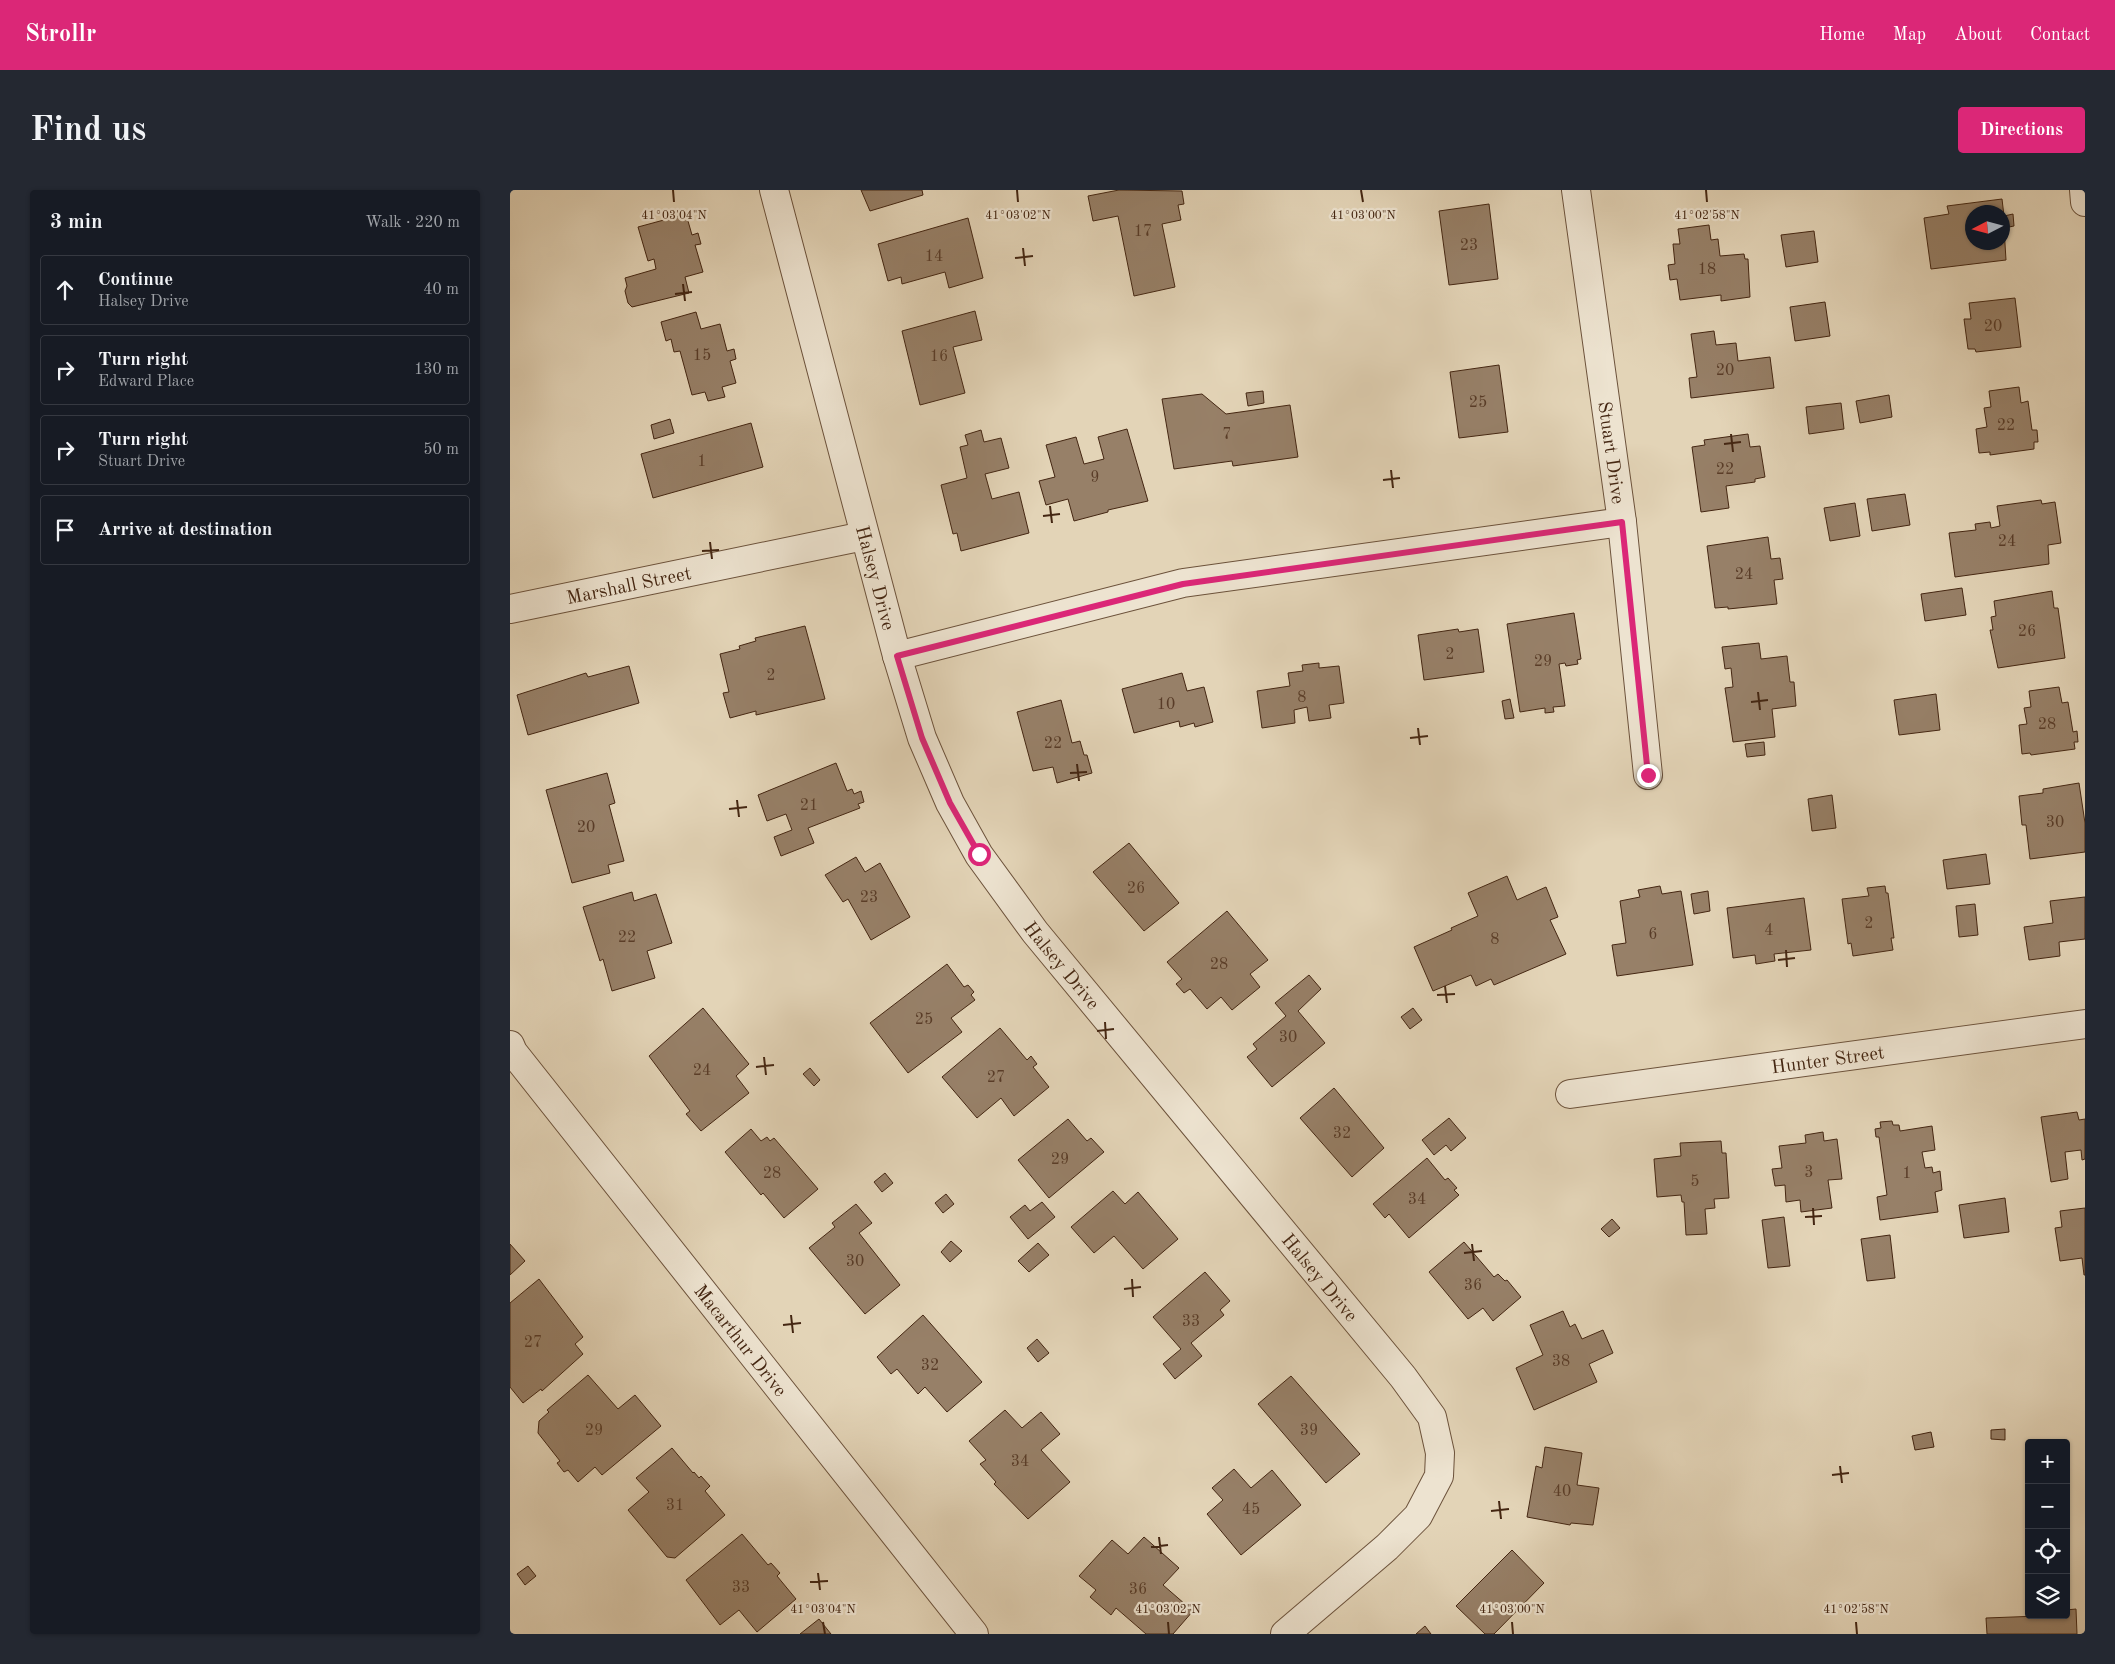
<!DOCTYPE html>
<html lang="en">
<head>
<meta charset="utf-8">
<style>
  :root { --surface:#171b24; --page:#242831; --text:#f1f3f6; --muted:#9ea1a6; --line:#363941; --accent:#db2777 }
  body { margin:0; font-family:"Old Standard TT",serif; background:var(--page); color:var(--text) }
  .controls { position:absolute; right:15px; bottom:15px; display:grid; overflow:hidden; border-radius:5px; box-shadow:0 1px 4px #0004 }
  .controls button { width:45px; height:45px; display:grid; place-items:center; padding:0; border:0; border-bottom:1px solid var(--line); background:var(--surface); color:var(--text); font:25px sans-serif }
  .compass { position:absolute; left:1455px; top:15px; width:45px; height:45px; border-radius:50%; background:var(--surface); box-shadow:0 1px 4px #0004; rotate:264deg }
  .stop { position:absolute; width:15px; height:15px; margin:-11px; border:4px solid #db2777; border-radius:50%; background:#fff }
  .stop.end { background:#db2777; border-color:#fff; box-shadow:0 1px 5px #0008 }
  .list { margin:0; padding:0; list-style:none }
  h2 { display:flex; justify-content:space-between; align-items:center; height:65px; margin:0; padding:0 20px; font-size:21px }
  h2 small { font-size:16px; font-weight:400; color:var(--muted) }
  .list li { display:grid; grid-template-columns:32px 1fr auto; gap:15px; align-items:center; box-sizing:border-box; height:70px; margin:0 10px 10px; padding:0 10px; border:1px solid var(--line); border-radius:5px }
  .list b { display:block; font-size:19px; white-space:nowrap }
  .list p { margin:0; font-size:16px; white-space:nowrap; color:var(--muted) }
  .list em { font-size:16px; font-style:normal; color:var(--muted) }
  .icon { flex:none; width:28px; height:28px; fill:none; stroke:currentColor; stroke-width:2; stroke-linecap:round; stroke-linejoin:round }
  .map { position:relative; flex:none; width:1575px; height:1444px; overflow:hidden; border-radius:5px }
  header { display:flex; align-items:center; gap:30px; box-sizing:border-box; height:70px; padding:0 25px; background:var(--accent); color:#fff }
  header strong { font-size:24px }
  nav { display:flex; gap:28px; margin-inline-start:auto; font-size:18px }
  .intro { display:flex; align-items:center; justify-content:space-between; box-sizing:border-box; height:120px; padding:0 30px }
  h1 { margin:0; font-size:35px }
  .button { padding:12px 22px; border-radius:5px; background:var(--accent); color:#fff; font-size:18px; font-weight:700 }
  main { display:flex; gap:30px; padding:0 30px }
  aside { flex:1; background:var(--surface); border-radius:5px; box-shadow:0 1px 4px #0004 }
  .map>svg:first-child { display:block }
  .building { fill:#978068; stroke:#442612; fill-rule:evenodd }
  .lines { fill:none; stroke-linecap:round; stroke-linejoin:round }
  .minor-casing { stroke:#6c523b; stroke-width:30 }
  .minor { stroke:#ede3d0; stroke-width:28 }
  .route { stroke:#db2777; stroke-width:6 }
  .ticks { fill:none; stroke:#442612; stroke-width:2 }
  .labels { text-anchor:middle; stroke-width:4.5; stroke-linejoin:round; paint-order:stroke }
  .number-label { font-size:16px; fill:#593c28 }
  .street-label { font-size:19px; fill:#442612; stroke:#ede3d0 }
  .ticks-label { font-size:12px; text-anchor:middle; fill:#442612; stroke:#ede3d0; stroke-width:4.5; stroke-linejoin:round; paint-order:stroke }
</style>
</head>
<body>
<header>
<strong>Strollr</strong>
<nav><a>Home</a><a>Map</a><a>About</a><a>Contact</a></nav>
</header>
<div class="intro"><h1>Find us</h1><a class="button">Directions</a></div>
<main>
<aside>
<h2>3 min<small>Walk · 220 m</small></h2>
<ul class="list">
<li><svg class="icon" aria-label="ahead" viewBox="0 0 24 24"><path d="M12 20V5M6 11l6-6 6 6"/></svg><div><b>Continue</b><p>Halsey Drive</p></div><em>40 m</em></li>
<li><svg class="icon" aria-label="right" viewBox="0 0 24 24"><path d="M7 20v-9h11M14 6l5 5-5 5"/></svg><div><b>Turn right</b><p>Edward Place</p></div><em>130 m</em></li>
<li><svg class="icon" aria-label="right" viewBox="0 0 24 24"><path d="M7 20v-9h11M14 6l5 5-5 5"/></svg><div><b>Turn right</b><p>Stuart Drive</p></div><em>50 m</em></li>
<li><svg class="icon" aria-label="arrive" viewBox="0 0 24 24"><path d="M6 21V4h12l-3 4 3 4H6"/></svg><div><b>Arrive at destination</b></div></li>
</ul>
</aside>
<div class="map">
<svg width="1575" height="1444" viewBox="0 0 1575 1444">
  <rect width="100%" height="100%" fill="#e3d4b7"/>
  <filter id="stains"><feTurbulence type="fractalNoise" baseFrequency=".004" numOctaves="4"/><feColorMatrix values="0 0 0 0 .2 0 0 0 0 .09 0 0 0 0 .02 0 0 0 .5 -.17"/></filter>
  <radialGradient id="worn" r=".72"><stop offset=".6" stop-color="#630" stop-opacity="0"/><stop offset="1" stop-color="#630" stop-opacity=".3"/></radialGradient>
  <g class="building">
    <polygon points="351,0 412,0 413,5 360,21"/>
    <polygon points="609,0 672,1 674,14 668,15 671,30 652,34 665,97 624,106 608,26 583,31 578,6"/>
    <path d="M1492,9l2,17 9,-2 1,12 -10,2 2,32 -75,9 -7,-51 25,-4 -2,-8zM1462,22h30v30h-30z"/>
    <polygon points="979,14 988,89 939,95 929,21"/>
    <polygon points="176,24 182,45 188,43 191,54 185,55 193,82 175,87 179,103 122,117 118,113 115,101 117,96 115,88 146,79 144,69 138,71 128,37"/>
    <polygon points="458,28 473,88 439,98 435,82 392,94 391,87 378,91 368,54"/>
    <polygon points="1199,35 1201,50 1208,49 1210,66 1234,64 1235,69 1238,69 1240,107 1211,111 1211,105 1170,110 1167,89 1160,90 1158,75 1165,74 1163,54 1170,54 1168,39"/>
    <polygon points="1304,41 1308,72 1276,77 1271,45"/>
    <polygon points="1505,108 1511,157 1466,162 1465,159 1458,159 1454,129 1461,129 1459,113"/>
    <polygon points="1315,112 1320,146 1285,151 1280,117"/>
    <polygon points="465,121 472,150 443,157 455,203 410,215 392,141"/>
    <polygon points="186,122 191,139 210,134 217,161 224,159 226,169 220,171 226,193 212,197 215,207 198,211 195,202 182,205 170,161 164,162 161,149 156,151 151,132"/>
    <polygon points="1204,141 1206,155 1226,153 1228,171 1260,167 1264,198 1181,208 1179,188 1187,187 1181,144"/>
    <polygon points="989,175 998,242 949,248 940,182"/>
    <polygon points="1509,197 1511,213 1518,211 1522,240 1527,240 1528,252 1524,252 1524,259 1480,265 1480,262 1469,263 1466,239 1477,237 1474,218 1481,217 1479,201"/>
    <polygon points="753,201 754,213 738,216 736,203"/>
    <polygon points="692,204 716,224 780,215 788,267 723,276 722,271 664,279 652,209"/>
    <polygon points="1379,205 1382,227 1350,233 1346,211"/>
    <polygon points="1331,213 1334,239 1299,244 1296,217"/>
    <polygon points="160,229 164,243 144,249 141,235"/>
    <polygon points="241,233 253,277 143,308 131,264"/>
    <polygon points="617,239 638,311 598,320 598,322 564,331 558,309 536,315 529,291 545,287 536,255 566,247 574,274 594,269 588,247"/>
    <polygon points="471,240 474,252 491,248 499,278 475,284 482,309 509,302 519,343 451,361 447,343 443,344 431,295 457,288 450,257 458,255 455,245"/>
    <polygon points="1238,244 1240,257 1250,256 1255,287 1245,289 1245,292 1216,296 1219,318 1191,322 1182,257 1195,255 1194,250"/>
    <polygon points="1395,304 1400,335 1362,341 1357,309"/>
    <polygon points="1531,310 1532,314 1545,312 1551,353 1538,355 1539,374 1445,387 1439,343 1466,340 1465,334 1480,332 1481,338 1490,336 1487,316"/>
    <polygon points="1345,313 1350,346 1320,351 1314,318"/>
    <polygon points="1258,347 1261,369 1270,368 1273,389 1264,390 1267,414 1218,419 1218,417 1205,418 1197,356"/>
    <polygon points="1452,398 1456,425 1415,431 1411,404"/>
    <polygon points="1542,401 1544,418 1548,418 1555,468 1488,478 1480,440 1483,440 1481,427 1486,426 1484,411"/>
    <polygon points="1064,423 1071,469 1067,470 1068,474 1056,476 1055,473 1049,474 1055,516 1043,517 1044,522 1035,523 1035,518 1010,522 997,434"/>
    <polygon points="295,436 315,509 246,525 246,521 220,528 213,503 219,502 210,464 230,459 229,456 246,451 245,448"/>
    <polygon points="948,439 949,442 968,439 974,482 914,490 908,445"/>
    <polygon points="1249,453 1251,469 1277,466 1280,492 1284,492 1286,516 1262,519 1265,547 1223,552 1215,498 1223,497 1221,478 1215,479 1212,457"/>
    <polygon points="809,473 809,478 829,476 834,513 819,515 821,528 799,531 797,517 784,520 785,533 752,538 747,501 780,496 778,483 793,481 792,475"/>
    <polygon points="119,476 129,513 18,545 7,505 76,483 78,487"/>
    <polygon points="672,483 677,501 694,497 703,532 685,537 684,533 670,537 669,531 624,543 612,499"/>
    <polygon points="1549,497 1552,513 1558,512 1563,542 1567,541 1568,552 1564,552 1565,559 1521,565 1520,563 1512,564 1509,535 1517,534 1514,518 1521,517 1519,501"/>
    <polygon points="1426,504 1430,540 1389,545 1384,510"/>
    <polygon points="1000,509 1004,528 995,529 992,511"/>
    <polygon points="551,510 562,553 570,551 574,565 577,565 582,583 547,593 543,577 523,581 507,522"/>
    <polygon points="1254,552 1255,565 1237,567 1235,554"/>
    <polygon points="326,573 337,601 342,599 344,604 351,601 354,612 348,614 350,618 298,638 304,653 271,666 264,647 282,640 276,624 257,631 248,605"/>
    <polygon points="97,583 105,613 99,615 114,671 98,675 100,683 62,693 36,600"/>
    <polygon points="1569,593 1575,633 1575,662 1520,669 1516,635 1512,635 1509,606 1533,603 1533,599"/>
    <polygon points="1322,605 1326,638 1302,641 1298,609"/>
    <polygon points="619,653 669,713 634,741 583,682"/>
    <polygon points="1476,664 1480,694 1437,699 1433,670"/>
    <polygon points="346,667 355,682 370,673 400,727 361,750 338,709 333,712 315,685"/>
    <polygon points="997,686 1007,710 1036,697 1048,727 1040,730 1056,764 984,795 981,789 966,796 961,785 923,801 904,757 942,740 941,738 968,726 958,703"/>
    <polygon points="1150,696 1152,704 1171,701 1183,775 1107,786 1102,755 1116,753 1110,711 1130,707 1128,700"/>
    <polygon points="1375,696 1376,703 1378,703 1384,748 1381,748 1383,760 1343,766 1341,753 1338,754 1332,709 1359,706 1357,698"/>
    <polygon points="1198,701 1200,721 1184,724 1181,704"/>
    <polygon points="122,702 124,711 146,704 162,753 137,761 145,788 102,801 93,769 90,771 73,717"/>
    <polygon points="1575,707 1575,749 1549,752 1550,766 1519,770 1514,737 1543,733 1540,711"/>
    <polygon points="1294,708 1301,760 1264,764 1265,771 1246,774 1245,765 1223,768 1217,718"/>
    <polygon points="1465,714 1468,745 1449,747 1446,716"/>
    <polygon points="717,721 758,770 740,784 750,797 722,820 711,807 697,819 680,799 674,803 666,794 672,789 657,772"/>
    <polygon points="437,774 454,797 458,795 464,802 461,805 465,810 441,828 452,842 398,883 360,833"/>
    <polygon points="799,785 811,799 788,821 815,853 762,897 737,867 747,859 743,854 776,826 765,813"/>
    <polygon points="193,818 239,874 226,886 239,903 191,941 176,924 180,921 139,866"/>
    <polygon points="903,818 912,830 900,839 891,827"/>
    <polygon points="490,838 517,870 521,866 527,874 523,877 539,897 504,926 491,908 467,928 432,887"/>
    <polygon points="300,878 310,890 304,896 293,884"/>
    <polygon points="824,898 874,958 842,987 790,928"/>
    <polygon points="1567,922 1569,930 1575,929 1575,969 1572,970 1571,960 1555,962 1558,989 1541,992 1531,927"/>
    <polygon points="939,928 956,948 941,961 936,955 924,965 912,950"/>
    <polygon points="558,929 577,951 581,948 594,962 539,1008 508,970"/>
    <polygon points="1382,931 1383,935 1389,935 1390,941 1422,936 1425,960 1412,962 1415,978 1422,977 1423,983 1430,981 1432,1000 1425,1002 1428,1022 1370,1030 1367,1007 1377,1005 1369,947 1366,947 1365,939 1371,938 1370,932"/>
    <polygon points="241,939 251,951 257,947 260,951 264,948 308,999 274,1028 253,1003 251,1005 215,962"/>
    <polygon points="1313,942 1314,951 1327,949 1332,989 1318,990 1322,1018 1291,1022 1290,1010 1276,1012 1275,995 1265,996 1262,979 1272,978 1269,956 1296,953 1295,945"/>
    <polygon points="1211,951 1212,963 1216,963 1219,1008 1204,1009 1205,1018 1195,1019 1197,1044 1176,1045 1174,1012 1172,1012 1171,1005 1147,1007 1144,969 1171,966 1170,953"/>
    <polygon points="917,968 935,990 938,988 947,998 944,1000 949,1005 899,1048 879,1024 875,1028 863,1014"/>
    <polygon points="375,983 383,993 372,1002 364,992"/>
    <polygon points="603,1001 615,1014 628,1002 668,1049 633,1079 604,1046 584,1063 561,1037"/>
    <polygon points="436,1004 444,1014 433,1023 425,1013"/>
    <polygon points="1495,1008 1499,1042 1454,1048 1449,1015"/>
    <polygon points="532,1012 545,1027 518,1049 500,1027 515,1015 520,1021"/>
    <polygon points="346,1014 362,1033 349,1043 390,1095 355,1124 299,1058 325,1037 322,1033"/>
    <polygon points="1575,1018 1575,1085 1574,1085 1572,1068 1550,1071 1545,1038 1552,1037 1550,1021"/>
    <polygon points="1274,1027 1280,1076 1258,1078 1252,1030"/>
    <polygon points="1102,1029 1110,1038 1099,1047 1091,1039"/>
    <polygon points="1380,1045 1385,1088 1357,1091 1351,1049"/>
    <polygon points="441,1051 452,1061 440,1072 431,1062"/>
    <polygon points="954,1052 984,1087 988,1084 995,1091 997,1090 1011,1107 983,1131 973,1118 958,1129 919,1082"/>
    <polygon points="528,1053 539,1065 519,1082 508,1071"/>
    <polygon points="0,1054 15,1071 0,1085"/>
    <polygon points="695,1082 720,1111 710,1120 714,1125 681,1153 692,1166 665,1189 653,1174 671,1159 643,1127"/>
    <polygon points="29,1089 73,1147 65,1154 73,1164 32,1201 31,1199 13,1213 0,1197 0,1113"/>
    <polygon points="1053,1121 1060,1137 1065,1134 1072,1149 1093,1140 1103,1163 1079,1174 1087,1192 1024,1220 1006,1178 1033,1165 1020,1135"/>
    <polygon points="413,1125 472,1192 437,1222 415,1197 408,1204 387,1179 381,1184 367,1167"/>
    <polygon points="527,1149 539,1163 528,1172 517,1158"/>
    <polygon points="78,1185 108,1219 125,1205 151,1236 92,1285 85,1277 68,1292 58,1280 54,1282 47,1273 50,1271 28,1243 29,1231 39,1222 37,1220"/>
    <polygon points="781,1186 850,1264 816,1293 748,1214"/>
    <polygon points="495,1220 512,1238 531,1222 550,1244 531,1260 560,1292 518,1329 484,1294 486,1292 470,1274 476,1270 459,1251"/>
    <polygon points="1495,1239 1495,1250 1481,1249 1481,1240"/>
    <polygon points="1421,1242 1424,1257 1405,1260 1402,1246"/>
    <polygon points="1035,1257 1072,1263 1067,1295 1089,1298 1083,1335 1061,1333 1060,1335 1017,1327 1026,1276 1032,1278"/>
    <polygon points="162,1258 183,1283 184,1282 189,1288 191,1286 200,1296 195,1301 215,1325 165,1368 157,1367 118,1320 139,1302 126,1288"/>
    <polygon points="724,1279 741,1298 762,1280 791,1315 731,1365 697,1324 713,1310 702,1298"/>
    <polygon points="232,1344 258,1375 261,1373 270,1383 267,1386 286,1409 247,1442 229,1420 210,1435 176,1390"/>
    <polygon points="634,1347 669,1378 653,1395 683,1421 663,1444 636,1444 606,1418 601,1425 580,1407 586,1400 569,1386 602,1350 618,1364"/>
    <polygon points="1002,1360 1034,1393 984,1444 975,1444 946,1416"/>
    <polygon points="18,1376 26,1386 15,1395 7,1384"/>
    <polygon points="1566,1419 1567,1444 1477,1444 1476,1428 1556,1425 1556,1420"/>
    <polygon points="309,1429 321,1444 290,1444"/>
    <polygon points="915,1436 921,1444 906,1444"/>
  </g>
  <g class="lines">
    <defs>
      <g id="minor">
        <path id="s1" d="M264,0l123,466 25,82 28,65 29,52 56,77 368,445 29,40 8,36 -1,23 -21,40 -31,31 -102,87"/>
        <path id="s2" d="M1066,0l46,332 26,253"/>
        <polyline points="1574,0 1575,12"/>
        <path id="s3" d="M0,419l354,-73"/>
        <polyline points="387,466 673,393 1112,332"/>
        <path id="s4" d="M0,855l3,7 461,582"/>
        <path id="s5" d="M1060,904l515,-70"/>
      </g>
    </defs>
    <use href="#minor" class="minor-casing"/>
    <use href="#minor" class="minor"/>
  </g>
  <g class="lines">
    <polyline class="route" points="469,664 440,613 412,548 387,466 673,394 1112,332 1138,585"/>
  </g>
  <path class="ticks" d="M163,0l1,12M507,0l1,12M851,0l2,12M1196,0l1,12M513,58l2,18M505,68l18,-2M173,94l2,17M165,104l17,-2M1221,244l2,18M1214,254l17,-2M881,280l2,18M873,290l17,-2M540,316l2,17M533,326l17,-2M200,352l2,17M192,361l17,-1M1248,502l2,18M1241,512l17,-2M908,538l2,17M900,548l18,-2M567,574l2,17M560,583l17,-1M227,610l2,17M219,619l18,-2M1276,760l1,17M1268,770l17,-2M935,796l2,17M927,805l18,-1M595,832l1,17M587,841l17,-2M254,867l2,18M246,877l18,-2M1303,1018l1,17M1295,1027l17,-1M962,1054l2,17M954,1063l18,-2M622,1089l1,18M614,1099l17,-2M281,1125l2,18M273,1135l18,-2M1330,1276l2,17M1322,1285l17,-2M989,1311l2,18M981,1321l18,-2M649,1347l2,17M641,1357l17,-2M308,1383l2,17M300,1392l18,-1M313,1432l2,12M658,1432l1,12M1002,1432l1,12M1346,1432l1,12"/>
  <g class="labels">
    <g class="number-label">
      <text x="633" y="46">17</text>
      <text x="959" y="60">23</text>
      <text x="424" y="71">14</text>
      <text x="1197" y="84">18</text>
      <text x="1483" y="141">20</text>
      <text x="192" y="170">15</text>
      <text x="429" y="171">16</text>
      <text x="1215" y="185">20</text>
      <text x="968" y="217">25</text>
      <text x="1496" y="240">22</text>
      <text x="717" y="249">7</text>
      <text x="192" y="276">1</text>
      <text x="1215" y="284">22</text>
      <text x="585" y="292">9</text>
      <text x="1497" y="356">24</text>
      <text x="1234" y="389">24</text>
      <text x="1517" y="446">26</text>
      <text x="940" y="469">2</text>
      <text x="1033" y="476">29</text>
      <text x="261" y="490">2</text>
      <text x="792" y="512">8</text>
      <text x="656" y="519">10</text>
      <text x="1537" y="539">28</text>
      <text x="543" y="558">22</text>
      <text x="299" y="620">21</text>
      <text x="1545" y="637">30</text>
      <text x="76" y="642">20</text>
      <text x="626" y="703">26</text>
      <text x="359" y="712">23</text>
      <text x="1359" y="738">2</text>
      <text x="1259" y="745">4</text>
      <text x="1143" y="749">6</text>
      <text x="117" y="752">22</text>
      <text x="985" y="754">8</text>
      <text x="709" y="779">28</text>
      <text x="414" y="834">25</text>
      <text x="778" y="852">30</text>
      <text x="192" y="885">24</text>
      <text x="486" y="892">27</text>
      <text x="832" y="948">32</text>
      <text x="550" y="974">29</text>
      <text x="1299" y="987">3</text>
      <text x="262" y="988">28</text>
      <text x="1397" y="988">1</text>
      <text x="1185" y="996">5</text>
      <text x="907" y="1014">34</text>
      <text x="345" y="1076">30</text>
      <text x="963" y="1100">36</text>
      <text x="681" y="1136">33</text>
      <text x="23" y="1157">27</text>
      <text x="1051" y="1176">38</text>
      <text x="420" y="1180">32</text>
      <text x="84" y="1245">29</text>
      <text x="799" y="1245">39</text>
      <text x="510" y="1276">34</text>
      <text x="1052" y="1306">40</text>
      <text x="165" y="1320">31</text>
      <text x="741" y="1324">45</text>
      <text x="231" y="1402">33</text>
      <text x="628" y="1404">36</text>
    </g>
    <g class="street-label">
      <text dy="7" stroke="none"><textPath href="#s2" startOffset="265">Stuart Drive</textPath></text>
      <text dy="7" stroke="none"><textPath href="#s1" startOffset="401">Halsey Drive</textPath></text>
      <text dy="7" stroke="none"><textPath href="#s3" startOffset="121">Marshall Street</textPath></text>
      <text dy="7" stroke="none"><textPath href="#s1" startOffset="836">Halsey Drive</textPath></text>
      <text dy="7" stroke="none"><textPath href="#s5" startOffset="260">Hunter Street</textPath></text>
      <text dy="7" stroke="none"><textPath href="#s1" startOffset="1241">Halsey Drive</textPath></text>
      <text dy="7" stroke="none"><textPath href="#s4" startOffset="375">Macarthur Drive</textPath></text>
    </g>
  </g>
  <g class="ticks-label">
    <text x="164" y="29">41°03'04"N</text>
    <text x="508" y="29">41°03'02"N</text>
    <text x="853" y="29">41°03'00"N</text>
    <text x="1197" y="29">41°02'58"N</text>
    <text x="313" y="1423">41°03'04"N</text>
    <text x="658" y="1423">41°03'02"N</text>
    <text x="1002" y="1423">41°03'00"N</text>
    <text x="1346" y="1423">41°02'58"N</text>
  </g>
  <rect width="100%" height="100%" filter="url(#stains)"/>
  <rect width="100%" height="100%" fill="url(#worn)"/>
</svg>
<div class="controls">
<button>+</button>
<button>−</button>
<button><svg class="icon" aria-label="locate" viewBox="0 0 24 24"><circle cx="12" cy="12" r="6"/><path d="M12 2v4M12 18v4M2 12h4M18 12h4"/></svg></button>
<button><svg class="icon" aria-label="layers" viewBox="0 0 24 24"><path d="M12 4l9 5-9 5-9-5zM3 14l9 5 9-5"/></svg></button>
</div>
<svg class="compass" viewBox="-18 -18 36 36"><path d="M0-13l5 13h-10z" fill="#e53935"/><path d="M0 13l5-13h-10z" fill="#9ea1a6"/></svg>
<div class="stop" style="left:469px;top:664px"></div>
<div class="stop end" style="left:1138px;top:585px"></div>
</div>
</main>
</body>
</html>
